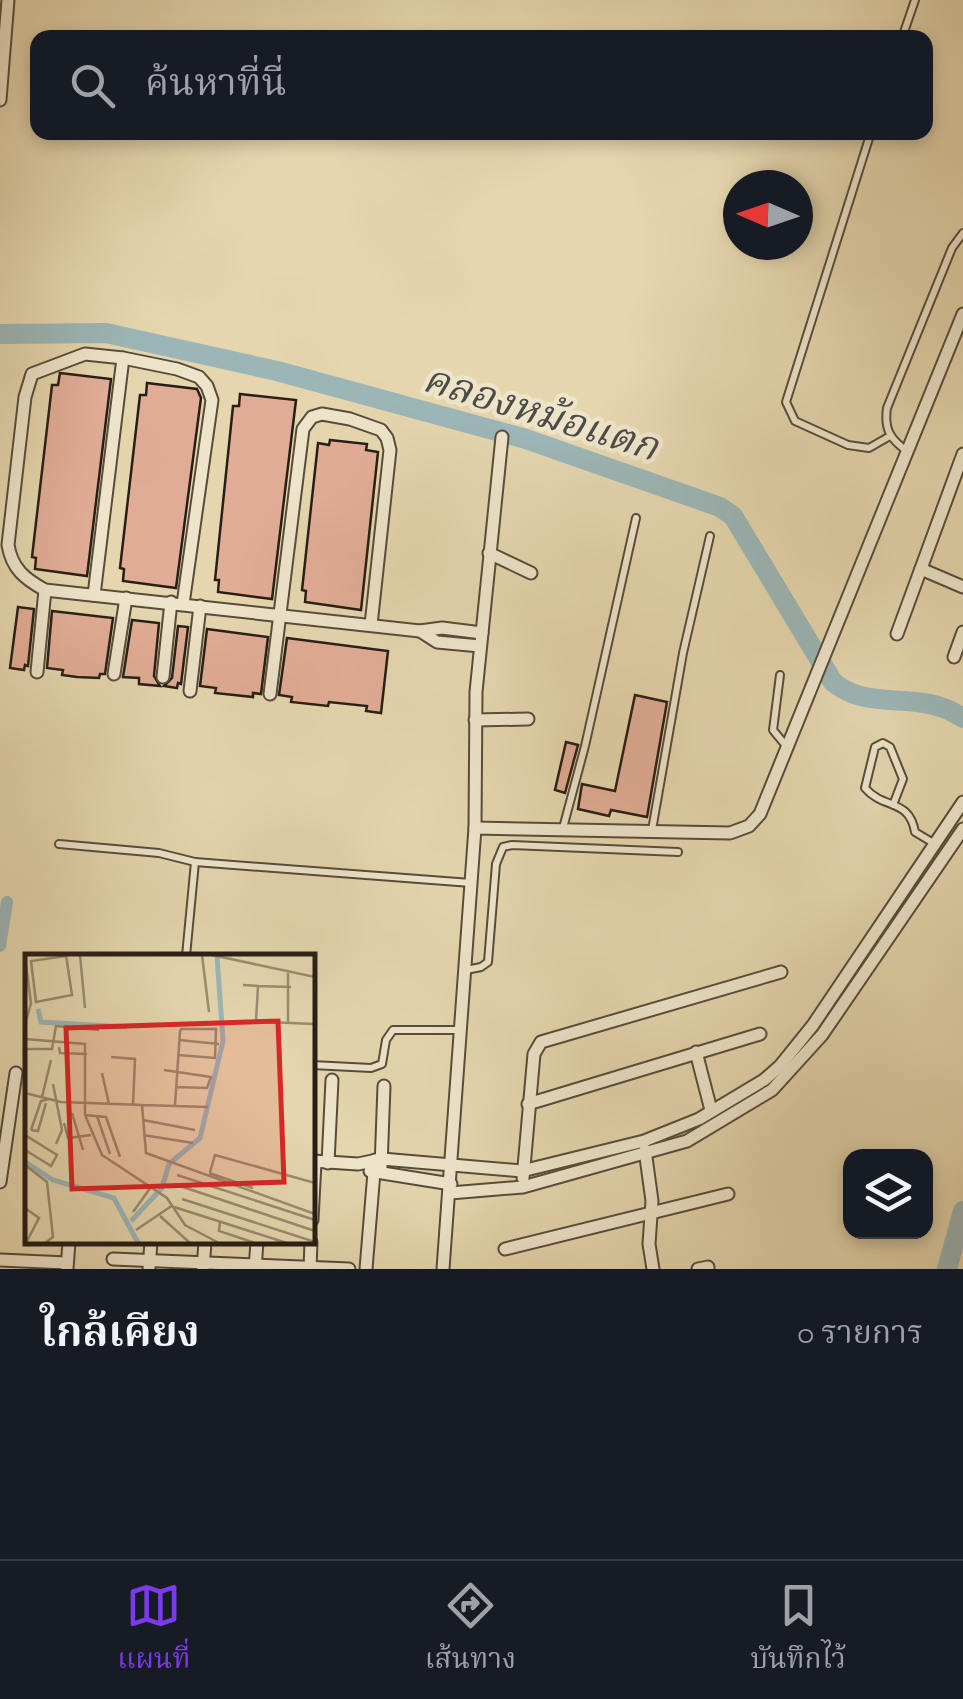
<!DOCTYPE html>
<html lang="th">
<head>
<meta charset="utf-8">
<style>
  :root { --surface:#171b24; --page:#20242c; --text:#f1f3f6; --muted:#9ea1a6; --line:#363941; --accent:#7c3aed }
  body { margin:0; font-family:"Sorts Mill Goudy","Noto Serif Thai",serif; background:var(--page); color:var(--text) }
  .controls { position:absolute; right:30px; bottom:30px; display:grid; overflow:hidden; border-radius:20px; box-shadow:0 5px 15px #0003 }
  .controls button { width:90px; height:90px; display:grid; place-items:center; padding:0; border:0; border-bottom:2px solid var(--line); background:var(--surface); color:var(--text); font:50px sans-serif }
  .compass { position:absolute; left:723px; top:170px; width:90px; height:90px; border-radius:50%; background:var(--surface); box-shadow:0 5px 15px #0003; rotate:272deg }
  .list { margin:0; padding:0; list-style:none }
  h2 { display:flex; justify-content:space-between; align-items:center; height:130px; margin:0; padding:0 40px; font-size:42px }
  h2 small { font-size:32px; font-weight:400; color:var(--muted) }
  .icon { flex:none; width:55px; height:55px; fill:none; stroke:currentColor; stroke-width:2; stroke-linecap:round; stroke-linejoin:round }
  .map { position:relative; flex:none; width:963px; height:1269px; overflow:hidden }
  .search { position:absolute; background:var(--surface); box-shadow:0 5px 15px #0003; left:30px; right:30px; top:30px; height:110px; display:flex; align-items:center; gap:25px; box-sizing:border-box; padding:0 35px; border-radius:20px; color:var(--muted); font-size:38px }
  .sheet { height:290px; background:var(--surface) }
  nav { display:flex; justify-content:space-around; align-items:center; box-sizing:border-box; height:140px; border-top:2px solid var(--line); background:var(--surface); font-size:28px; color:var(--muted) }
  nav a { display:grid; justify-items:center; gap:5px }
  nav .on { color:var(--accent) }
  .map>svg:first-child { display:block }
  .lines { fill:none; stroke-linecap:round; stroke-linejoin:round }
  .canal { stroke:#9cb6b7; stroke-width:12 }
  .river { stroke:#9cb6b7; stroke-width:20 }
  .building { fill:#e1ac95; stroke:#281e16; stroke-width:2.5 }
  .service-casing { stroke:#574c3c; stroke-width:10 }
  .minor-casing { stroke:#574c3c; stroke-width:15 }
  .service { stroke:#eee4ca; stroke-width:6 }
  .minor { stroke:#eee4ca; stroke-width:11 }
  .labels { text-anchor:middle; stroke-width:9; stroke-linejoin:round; paint-order:stroke }
  .water-label { font-size:40px; font-style:italic; fill:#4b4c46; stroke:#eee4ca }
  .inset-river { fill:none; stroke:#9cb6b7; stroke-width:5 }
  .inset-road { fill:none; stroke:#998c71; stroke-width:2.5 }
  .view { fill:#d62828; fill-opacity:0.15; stroke:#d62828; stroke-width:5 }
  .inset-edge { fill:none; stroke:#281e16; stroke-width:5 }
</style>
</head>
<body>
<div class="map">
<svg width="963" height="1269" viewBox="0 0 963 1269">
  <rect width="100%" height="100%" fill="#e5d6ae"/>
  <filter id="stains"><feTurbulence type="fractalNoise" baseFrequency=".002" numOctaves="4"/><feColorMatrix values="0 0 0 0 .2 0 0 0 0 .09 0 0 0 0 .02 0 0 0 .5 -.17"/></filter>
  <radialGradient id="worn" r=".72"><stop offset=".6" stop-color="#630" stop-opacity="0"/><stop offset="1" stop-color="#630" stop-opacity=".3"/></radialGradient>
  <g class="lines">
    <polyline class="canal" points="0,946 7,902"/>
    <g class="river">
      <path d="M0,334l106,-1 171,38 249,68 194,68 13,9 100,166c39,32 84,5 130,36"/>
      <polyline points="947,1269 963,1211"/>
    </g>
  </g>
  <g class="building">
    <polygon points="60,373 111,379 87,576 35,569 36,558 32,557 52,385 58,385"/>
    <polygon points="147,383 197,389 201,398 176,588 123,581 124,569 120,568 140,395 146,395"/>
    <polygon points="240,394 296,400 272,599 218,592 219,580 215,580 233,406 239,406"/>
    <polygon points="330,440 367,444 366,450 378,452 361,610 305,602 306,591 302,590 318,443 329,445"/>
    <polygon points="18,607 34,609 28,666 25,665 24,670 10,668"/>
    <polygon points="52,611 113,618 105,674 100,674 99,678 77,677 62,675 63,670 47,668"/>
    <polygon points="132,620 159,623 154,676 160,686 139,684 139,678 123,677"/>
    <polygon points="178,626 188,627 181,684 178,683 177,688 164,686 172,678"/>
    <polygon points="207,629 268,637 261,694 253,693 253,697 215,693 216,688 200,686"/>
    <polygon points="287,638 388,651 381,713 366,711 367,706 329,702 328,706 291,702 292,697 279,695"/>
    <polygon points="635,695 667,702 647,817 611,810 609,816 578,809 582,784 615,791"/>
    <polygon points="566,742 578,745 565,793 555,790"/>
  </g>
  <g class="lines">
    <defs>
      <g id="service">
        <polyline points="902,38 915,0"/>
        <polyline points="871,132 786,402 795,421 848,445 869,448 890,436"/>
        <path d="M907,451c-17,-12 -23,-22 -20,-43l65,-160 11,-15"/>
        <polyline points="780,675 773,730 787,747"/>
        <path d="M893,805l10,-26 -13,-32 -7,-4 -8,4 -10,41c19,22 44,10 50,44l20,12"/>
        <polyline points="563,828 585,746 636,518"/>
        <polyline points="652,830 683,653 710,536"/>
        <polyline points="59,844 159,853 195,862"/>
        <polyline points="186,956 195,862 471,883"/>
        <polyline points="466,970 481,967 488,962 496,864 503,847 512,845 678,852"/>
        <polyline points="312,1065 371,1068 382,1064 386,1040 393,1030 460,1030"/>
      </g>
      <g id="minor">
        <polyline points="0,100 8,0"/>
        <polyline points="489,553 531,573"/>
        <polyline points="921,569 963,587"/>
        <polyline points="94,595 123,358"/>
        <path d="M183,604l29,-204 -5,-14 -8,-9 -22,-8 -54,-11 -38,-4 -53,20 -7,23 -17,148c4,24 17,34 37,45l375,41 22,-3 40,5"/>
        <polyline points="420,631 437,642 480,646"/>
        <polyline points="897,634 963,454"/>
        <polyline points="954,657 963,632"/>
        <polyline points="37,672 45,590"/>
        <polyline points="114,674 126,598"/>
        <polyline points="163,677 171,602"/>
        <polyline points="190,691 200,606"/>
        <polyline points="270,694 303,429 312,417 322,414 350,419 381,430 387,438 390,450 371,625"/>
        <polyline points="475,720 528,719"/>
        <polyline points="475,828 476,692 502,437"/>
        <polyline points="696,1052 711,1110"/>
        <polyline points="528,1104 760,1034"/>
        <polyline points="645,1150 652,1201 649,1244 653,1269"/>
        <polyline points="312,1161 358,1164 382,1159 522,1171 644,1141 699,1119 764,1080 780,1066 813,1025 963,802"/>
        <polyline points="328,1163 332,1080"/>
        <polyline points="381,1167 384,1086"/>
        <polyline points="370,1171 451,1184"/>
        <polyline points="523,1178 534,1054 541,1042 781,972"/>
        <polyline points="0,1182 16,1073"/>
        <polyline points="450,1193 523,1187 687,1141 772,1090 822,1035 963,829"/>
        <polyline points="312,1220 315,1162"/>
        <polyline points="505,1249 728,1194"/>
        <polyline points="113,1259 349,1269"/>
        <polyline points="0,1260 67,1263"/>
        <polyline points="67,1269 69,1242"/>
        <polyline points="149,1269 151,1242"/>
        <polyline points="203,1269 205,1242"/>
        <polyline points="255,1269 257,1242"/>
        <polyline points="310,1269 311,1242"/>
        <polyline points="366,1269 375,1160"/>
        <polyline points="443,1269 475,828 730,833 749,826 760,814 963,314"/>
        <polyline points="698,1269 708,1267"/>
      </g>
    </defs>
    <use href="#service" class="service-casing"/>
    <use href="#minor" class="minor-casing"/>
    <use href="#service" class="service"/>
    <use href="#minor" class="minor"/>
  </g>
  <g class="labels">
    <g class="water-label">
      <text transform="translate(541 412) rotate(17)" y="14">คลองหม้อแตก</text>
    </g>
  </g>
  <g transform="translate(25 954)">
    <rect width="290" height="290" fill="#e5d6ae"/>
    <path class="inset-river" d="M13,55l3,13 86,5M0,208l28,18 61,18 24,45M106,267l31,-33 7,-24 31,-26 23,-97 -6,-85"/>
    <path class="inset-road" d="M41,1l6,40 -36,7 -5,-41 35,-5M55,1l5,53M177,1l7,57M187,1l103,22M0,3l6,46 -6,22M218,31l15,1 -2,35M233,32l33,1M220,67l70,3M263,69v-52M0,85l60,5v71l17,40 65,43 18,27 34,18M154,86l40,4M34,93l1,6 27,1M1,95h26l4,-23 43,4M86,103l24,2 -2,46M139,116l47,7 -4,11 -31,-1M77,119l7,31M28,130l9,46 -6,14M0,139l36,9 81,3 4,48 169,61M17,143l9,-37M43,144v-51M117,151l66,2M150,151l5,-73 1,-3h35l-1,29 -37,-3M47,159l11,37M59,161l22,2 14,40M72,162l13,38M118,166l52,10M39,169l4,15 23,-3M6,176l10,-29 8,-2M6,176l7,1 8,-28M0,181l32,20 -6,11 -26,-16M118,181l50,8M0,211l22,17 6,55 -8,6M185,218l5,-17 100,28M184,219l44,15M152,221l138,45M149,230l141,47M157,245l133,43M149,253l113,36M0,254l14,10 -13,25M108,258l18,-25M135,262l30,27M195,268l-1,9 36,12M111,276l37,-25"/>
    <path class="view" d="M253,67l6,161 -212,7 -6,-161z"/>
    <rect width="290" height="290" class="inset-edge"/>
  </g>
  <rect width="100%" height="100%" filter="url(#stains)"/>
  <rect width="100%" height="100%" fill="url(#worn)"/>
</svg>
<div class="controls">
<button><svg class="icon" aria-label="layers" viewBox="0 0 24 24"><path d="M12 4l9 5-9 5-9-5zM3 14l9 5 9-5"/></svg></button>
</div>
<svg class="compass" viewBox="-18 -18 36 36"><path d="M0-13l5 13h-10z" fill="#e53935"/><path d="M0 13l5-13h-10z" fill="#9ea1a6"/></svg>
<div class="search"><svg class="icon" aria-label="search" viewBox="0 0 24 24"><circle cx="10" cy="10" r="6"/><path d="M15 15l6 6"/></svg>ค้นหาที่นี่</div>
</div>
<section class="sheet">
<h2>ใกล้เคียง<small>0 รายการ</small></h2>
<ul class="list">
</ul>
</section>
<nav>
<a class="on"><svg class="icon" aria-label="map" viewBox="0 0 24 24"><path d="M3 6l6-2 6 2 6-2v14l-6 2-6-2-6 2zM9 4v14M15 6v14"/></svg>แผนที่</a>
<a><svg class="icon" aria-label="directions" viewBox="0 0 24 24"><path d="M12 3l9 9-9 9-9-9zM9 14v-3h6M13 9l2 2-2 2"/></svg>เส้นทาง</a>
<a><svg class="icon" aria-label="saved" viewBox="0 0 24 24"><path d="M7 4h10v16l-5-4-5 4z"/></svg>บันทึกไว้</a>
</nav>
</body>
</html>
